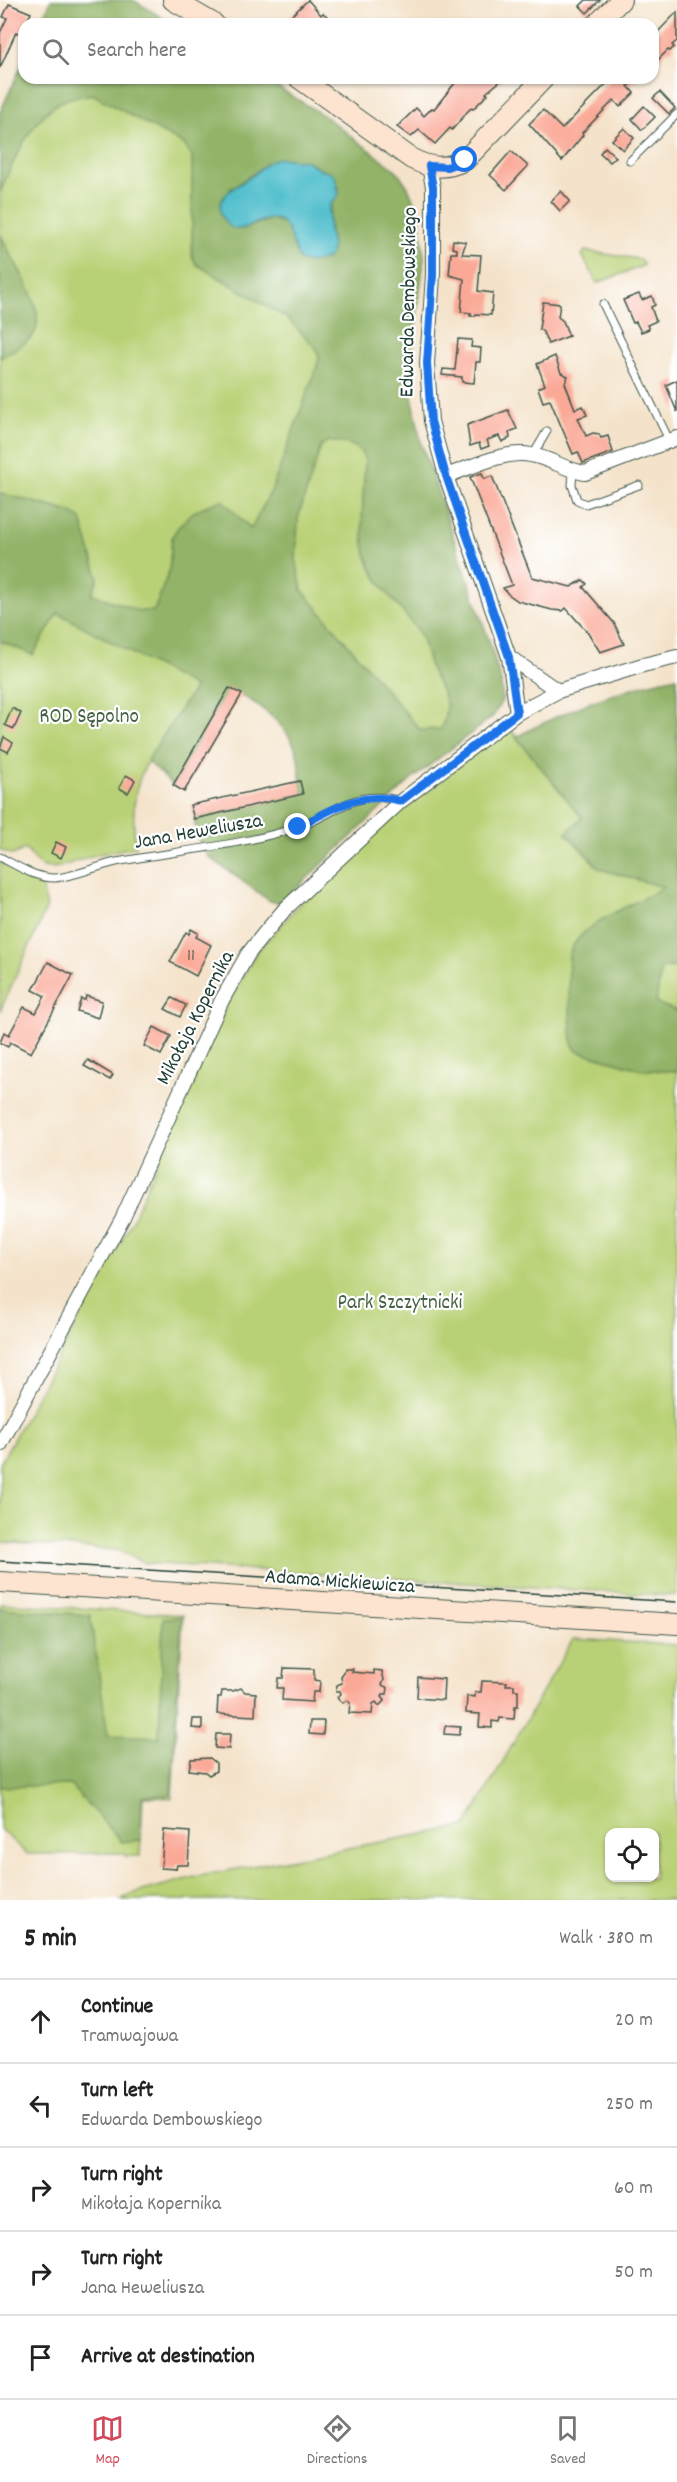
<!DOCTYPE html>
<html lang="en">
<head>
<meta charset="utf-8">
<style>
  :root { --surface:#fff; --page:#f2f2f2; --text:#222; --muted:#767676; --line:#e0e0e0; --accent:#d1495b }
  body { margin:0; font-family:Dekko,sans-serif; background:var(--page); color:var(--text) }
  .controls { position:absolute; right:18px; bottom:18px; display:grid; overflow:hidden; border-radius:12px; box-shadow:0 2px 4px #0004 }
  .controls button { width:54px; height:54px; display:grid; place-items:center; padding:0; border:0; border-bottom:2px solid var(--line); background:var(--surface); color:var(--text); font:30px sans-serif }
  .stop { position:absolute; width:18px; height:18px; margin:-14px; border:4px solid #1a73e8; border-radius:50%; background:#fff }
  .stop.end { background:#1a73e8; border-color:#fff; box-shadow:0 2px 6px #0008 }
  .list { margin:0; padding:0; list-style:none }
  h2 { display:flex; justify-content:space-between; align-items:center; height:78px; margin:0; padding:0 24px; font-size:26px }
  h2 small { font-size:20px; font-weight:400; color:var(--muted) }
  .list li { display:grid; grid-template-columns:39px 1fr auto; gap:18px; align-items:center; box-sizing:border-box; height:84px; padding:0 24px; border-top:2px solid var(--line) }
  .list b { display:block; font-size:22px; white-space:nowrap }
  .list p { margin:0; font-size:20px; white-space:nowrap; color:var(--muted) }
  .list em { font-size:20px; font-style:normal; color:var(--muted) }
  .icon { flex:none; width:33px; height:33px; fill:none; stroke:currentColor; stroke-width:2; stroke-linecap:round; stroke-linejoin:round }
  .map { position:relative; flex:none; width:677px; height:1900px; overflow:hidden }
  .search { position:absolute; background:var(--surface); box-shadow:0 2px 4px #0004; left:18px; right:18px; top:18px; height:66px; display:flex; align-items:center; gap:15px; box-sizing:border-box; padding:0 21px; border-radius:18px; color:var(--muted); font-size:22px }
  .sheet { height:498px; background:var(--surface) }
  nav { display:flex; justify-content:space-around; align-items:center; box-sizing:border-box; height:84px; border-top:2px solid var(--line); background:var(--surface); font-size:16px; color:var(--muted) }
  nav a { display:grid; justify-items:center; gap:3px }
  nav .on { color:var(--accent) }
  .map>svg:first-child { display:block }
  .green { fill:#b9d176; stroke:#6c8755; stroke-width:1.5; fill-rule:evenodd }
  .forest { fill:#92b367; stroke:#58784e; stroke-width:1.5; fill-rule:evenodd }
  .water { fill:#53bfce; stroke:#397e81; stroke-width:1.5 }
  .building { fill:#fba997 }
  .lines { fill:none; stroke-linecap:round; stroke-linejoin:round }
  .lane-casing { stroke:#3f564a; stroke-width:9 }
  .street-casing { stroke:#3f564a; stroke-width:16 }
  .secondary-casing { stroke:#3f564a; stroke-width:22 }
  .lane { stroke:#fff; stroke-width:7 }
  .street { stroke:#fff; stroke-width:14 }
  .secondary { stroke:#fde4d0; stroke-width:20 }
  .tram { stroke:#1f3d34; stroke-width:1.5 }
  .route { stroke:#1a73e8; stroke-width:8 }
  .labels { text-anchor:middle; stroke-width:4.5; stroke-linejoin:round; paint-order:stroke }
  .number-label { font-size:18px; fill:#56584d }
  .street-label { font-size:21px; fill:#1f3d34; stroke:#fff }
  .park-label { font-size:21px; fill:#466244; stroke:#fff }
</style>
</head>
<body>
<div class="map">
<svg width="677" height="1900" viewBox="0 0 677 1900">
  <rect width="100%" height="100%" fill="#fff"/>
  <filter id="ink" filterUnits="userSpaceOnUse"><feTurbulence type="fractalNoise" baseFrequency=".0167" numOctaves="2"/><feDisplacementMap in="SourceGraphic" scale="12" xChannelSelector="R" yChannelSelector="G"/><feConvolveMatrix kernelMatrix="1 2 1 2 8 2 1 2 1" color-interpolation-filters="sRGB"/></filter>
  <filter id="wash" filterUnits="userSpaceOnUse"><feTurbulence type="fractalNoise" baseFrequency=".008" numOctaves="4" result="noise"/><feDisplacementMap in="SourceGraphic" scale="24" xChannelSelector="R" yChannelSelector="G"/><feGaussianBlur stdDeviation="1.35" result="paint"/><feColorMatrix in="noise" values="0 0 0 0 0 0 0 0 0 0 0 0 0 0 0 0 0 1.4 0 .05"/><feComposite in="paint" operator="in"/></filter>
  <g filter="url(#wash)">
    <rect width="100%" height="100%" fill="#f4e3ca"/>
    <g class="green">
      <path d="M24,60v18h238l61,37 74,56 11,16 11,27 5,44 -12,94v44l9,47 69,201 11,38 1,18 -9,16 -81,63 -131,124 -11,-2 -62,-45 -9,-15 -5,-22 109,-25c-3,-12 -3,-25 -5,-37 -7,-33 -41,-55 -68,-69l-57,97 -15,-16 -11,-7c-15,28 -15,54 -11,85 -17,3 -35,6 -51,11 -14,4 -26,12 -41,9 -11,-3 -11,-14 -20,-18l-11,6 -13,-5v-737z"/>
      <polygon points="585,251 639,259 643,262 643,266 597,283 582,255"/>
      <path d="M677,677v919l-532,-33 -27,-13 -118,-8v-78l131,-241 95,-217 30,-53 48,-54 76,-70 128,-103 9,11c53,-28 101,-48 160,-60z"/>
      <polygon points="0,862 41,884 47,907 0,1011"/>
      <polygon points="0,1603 183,1615 172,1798 143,1797 140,1856 125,1856 124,1853 27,1854 0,1829"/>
      <path d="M573,1639l104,6v255h-556l10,-6 68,-18 267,-50zM610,1832h44v46h-44z"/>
    </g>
    <g class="forest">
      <polygon points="51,0 133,0 173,24 41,24"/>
      <path d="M24,60v18h238l61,37 74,56 11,16 11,27 5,44 -12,94v44l9,47 69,201 11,38 1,18 -9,16 -81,63 -131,124 -11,-2 -62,-45 -9,-15 -5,-22 109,-25c-3,-12 -3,-25 -5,-37 -7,-32 -42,-55 -69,-69l-56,97 -26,-24 48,-74 -137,-74 -25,42 -33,-14v-148l71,19 10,7 17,59 -6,16 47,17h15l15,-40 3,-33 4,-8 13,-15 12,-7 21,-8 29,29 21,-40 45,-123 2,-8 -2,-9 -30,-31 -91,-54 -4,-8v-99l-7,-12 -93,-51c-8,2 -19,2 -27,6 -32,13 -53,63 -65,93v-80zM279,158l28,3 14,9 10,2 4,4 4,13c-11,22 -12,30 -7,55l-37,5 -1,-6 -10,-20 -13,-4 -28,10 -13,-40c17,-10 32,-23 49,-31zM328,441c17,2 31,1 37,19 -1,30 -7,73 3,100 10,28 33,47 50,71 8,12 8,30 15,43 12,24 18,28 8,55l-21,1 -118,-140 -6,-30 2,-42 23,-72z"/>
      <path d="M0,232c7,24 53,79 32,105 -8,8 -23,15 -32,21z"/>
      <path d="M677,677v290l-16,1 -5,35 21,8v60l-34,-1 -66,-19 -5,-7c-1,-16 -6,-83 -2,-92 12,-32 67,-47 93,-65l-63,-18 -34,-36 16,-15 -66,-81c53,-28 102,-48 161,-60z"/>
      <polygon points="0,1608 90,1615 108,1735 159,1737 163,1618 182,1617 171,1795 142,1796 141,1840 122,1842 70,1785 0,1787"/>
    </g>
    <path class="water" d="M279,158l28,3 14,9 10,2 4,4 4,19 -9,10c-1,8 -2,17 -1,25 2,15 9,26 -10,31 -7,2 -13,2 -19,-1 -10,-14 -9,-49 -36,-40 -9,2 -16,9 -27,9 -7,-1 -10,-4 -14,-11 -11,-22 15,-32 29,-42 9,-7 15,-16 27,-18z"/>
    <g id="blocks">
      <g class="building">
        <polygon points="308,0 321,15 323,13 336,24 296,24 290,17"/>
        <polygon points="586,0 600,0 587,13 580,6"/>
        <polygon points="9,4 31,13 27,21 33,24 24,24 24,36 16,32 0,68 0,33 7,18 3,17"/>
        <polygon points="677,12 677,41 672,45 674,47 670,51 668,50 653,65 653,37"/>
        <polygon points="459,78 504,78 486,93 488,94 473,109 471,108 467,112 452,130 450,128 435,144 419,130 411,137 397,127 416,108 424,116 432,108 434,109"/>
        <polygon points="612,78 640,78 628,86 634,93 620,107 614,100 582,133 583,135 562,161 529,124 543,110 562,129"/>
        <polygon points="660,92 675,108 669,114 653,98"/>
        <polygon points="644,106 655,117 642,130 632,119"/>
        <polygon points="624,128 634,138 623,150 612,140"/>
        <polygon points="605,147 616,157 610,162 600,153"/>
        <polygon points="511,151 528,166 506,190 490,175"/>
        <polygon points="561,191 570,201 560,211 551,201"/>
        <polygon points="453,240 466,242 462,254 481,255 478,291 493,293 491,315 476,314 475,316 470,316 471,313 461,312 464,279 449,275 451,253 457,253 457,249 452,248"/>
        <polygon points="639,294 642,300 652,296 655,305 651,307 656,321 647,325 649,329 641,332 636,322 633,323 623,300"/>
        <polygon points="543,302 560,304 558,317 563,321 569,336 548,344 543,332 539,329"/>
        <polygon points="458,339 472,340 471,347 481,348 480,362 476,362 474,383 462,382 462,377 442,375 443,369 455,370"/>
        <polygon points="555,356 561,373 568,376 565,383 575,409 583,406 587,415 578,418 586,436 593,433 599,434 601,438 608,436 613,452 583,463 578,452 573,454 550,400 543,402 538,388 545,385 537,364"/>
        <polygon points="677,380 677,412 666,385"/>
        <polygon points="508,410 517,429 509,432 510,438 502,442 499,436 487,440 489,446 481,449 479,443 470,446 467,425"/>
        <polygon points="482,473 484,479 492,476 532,577 571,587 583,580 587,584 583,587 614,623 624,644 600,652 589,634 566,608 563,611 552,610 518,601 508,594 503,588 512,585 470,477"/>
        <polygon points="229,688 242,694 184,792 173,785"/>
        <polygon points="12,708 21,713 14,729 5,725"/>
        <polygon points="4,737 13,743 8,752 0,748"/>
        <polygon points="126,775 135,780 128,793 119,788"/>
        <polygon points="300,781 303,794 194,819 190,805"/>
        <polygon points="56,842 66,847 61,858 51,853"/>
        <polygon points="191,929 198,933 196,937 211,945 196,976 170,962 186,932 189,934"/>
        <polygon points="48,962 73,975 31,1053 10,1042 8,1047 0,1043 4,1032 9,1035 24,1007 36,1013 45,996 33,990"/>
        <polygon points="86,996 102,1001 98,1018 77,1011 81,999 85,1000"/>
        <polygon points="172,998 186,1005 180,1017 165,1009"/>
        <polygon points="154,1027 171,1036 161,1055 144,1046"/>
        <polygon points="88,1060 113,1075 110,1080 84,1066"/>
        <polygon points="284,1668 314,1669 314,1680 320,1681 319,1692 313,1692 312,1702 282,1700 283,1688 277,1688 278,1678 283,1678"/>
        <polygon points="345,1669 353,1669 352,1672 374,1674 374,1670 382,1671 384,1680 382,1685 388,1688 387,1694 383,1694 382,1697 385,1700 379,1706 376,1702 373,1704 372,1714 349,1713 350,1703 347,1700 343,1703 337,1697 341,1694 340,1691 336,1691 337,1685 342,1683 341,1677 344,1673"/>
        <polygon points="418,1677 444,1679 443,1700 417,1698"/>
        <polygon points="482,1681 507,1682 506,1685 514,1685 514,1690 518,1690 518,1706 515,1706 514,1719 500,1718 499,1722 492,1721 492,1728 479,1727 480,1714 466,1713 467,1696 475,1697 475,1692 481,1692"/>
        <polygon points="241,1688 245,1692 256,1693 255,1716 217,1714 218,1697 221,1697 222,1691 233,1691"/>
        <polygon points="193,1719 202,1719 202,1729 192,1728"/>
        <polygon points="310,1721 324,1721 323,1735 309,1734"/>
        <polygon points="445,1726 461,1727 459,1735 444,1734"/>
        <polygon points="216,1734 230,1734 229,1749 215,1748"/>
        <polygon points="210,1758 216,1763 216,1771 209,1775 205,1772 189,1770 191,1759"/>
        <polygon points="164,1830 190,1832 188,1865 177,1865 176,1869 161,1868"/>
      </g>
    </g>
  </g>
  <g filter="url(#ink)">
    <use href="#blocks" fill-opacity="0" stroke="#3f564a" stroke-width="1.5"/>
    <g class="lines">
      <defs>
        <g id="lane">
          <polyline points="630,161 677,114"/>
          <polyline points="603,304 669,440"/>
          <polyline points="533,455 547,431"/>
          <polyline points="573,471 572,485 577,500 586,504 639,485"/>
          <path d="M0,857c17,9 35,21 55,21 17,-1 43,-12 61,-16 59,-11 123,-16 179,-34 43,-13 55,-41 106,-27"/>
        </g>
        <g id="street">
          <polyline points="429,166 433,187 433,275 427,363 431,421 446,476 509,657 517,713"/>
          <path d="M446,476c26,-9 58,-26 85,-21 19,3 34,15 54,18l92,-35"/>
          <polyline points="509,657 558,691"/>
          <polyline points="0,1445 123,1217 222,1000 248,954 263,935 285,909 401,801 517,713 558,691 643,665 677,657"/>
        </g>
        <g id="secondary">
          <polyline points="173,0 214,24"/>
          <polyline points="597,24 621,0"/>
          <path d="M299,78l113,81c18,9 34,11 53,1l79,-82"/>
          <polyline points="0,1582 677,1624"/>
        </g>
      </defs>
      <use href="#lane" class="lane-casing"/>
      <use href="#street" class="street-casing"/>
      <use href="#secondary" class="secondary-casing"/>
      <use href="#lane" class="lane"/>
      <use href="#street" class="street"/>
      <use href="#secondary" class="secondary"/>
      <polyline class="tram" points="0,1561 677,1602"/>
    </g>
  </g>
  <g class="lines" filter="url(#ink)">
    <path class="route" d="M298,827c35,-18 62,-37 103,-26l116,-88 -8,-56 -63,-181 -15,-55 -4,-58 6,-88v-88l-4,-21 18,1 18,-7"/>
  </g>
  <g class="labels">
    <g class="number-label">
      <text x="191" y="960">11</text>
    </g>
    <g class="street-label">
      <text transform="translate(407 302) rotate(-89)" y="7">Edwarda Dembowskiego</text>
      <text transform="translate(198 830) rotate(-10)" y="7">Jana Heweliusza</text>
      <text transform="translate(194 1017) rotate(-63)" y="7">Mikołaja Kopernika</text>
      <text transform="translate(340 1580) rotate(4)" y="7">Adama Mickiewicza</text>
    </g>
    <g class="park-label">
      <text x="89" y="722">ROD Sępolno</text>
      <text x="400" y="1308">Park Szczytnicki</text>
    </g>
  </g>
</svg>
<div class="controls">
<button><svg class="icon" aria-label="locate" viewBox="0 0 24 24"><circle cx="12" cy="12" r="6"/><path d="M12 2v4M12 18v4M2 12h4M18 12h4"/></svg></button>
</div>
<div class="stop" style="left:465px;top:160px"></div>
<div class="stop end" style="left:298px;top:827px"></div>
<div class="search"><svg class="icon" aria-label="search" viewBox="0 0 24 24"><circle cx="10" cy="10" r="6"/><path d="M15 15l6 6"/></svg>Search here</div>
</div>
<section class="sheet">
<h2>5 min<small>Walk · 380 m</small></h2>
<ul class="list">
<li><svg class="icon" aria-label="ahead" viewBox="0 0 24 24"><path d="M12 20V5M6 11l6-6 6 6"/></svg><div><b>Continue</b><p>Tramwajowa</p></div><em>20 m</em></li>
<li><svg class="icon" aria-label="left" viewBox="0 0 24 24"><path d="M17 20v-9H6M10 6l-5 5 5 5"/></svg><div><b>Turn left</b><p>Edwarda Dembowskiego</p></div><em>250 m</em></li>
<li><svg class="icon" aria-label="right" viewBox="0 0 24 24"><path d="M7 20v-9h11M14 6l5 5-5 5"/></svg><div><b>Turn right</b><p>Mikołaja Kopernika</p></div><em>60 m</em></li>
<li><svg class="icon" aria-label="right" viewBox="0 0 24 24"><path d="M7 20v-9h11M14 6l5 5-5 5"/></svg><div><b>Turn right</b><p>Jana Heweliusza</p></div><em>50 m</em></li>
<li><svg class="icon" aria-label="arrive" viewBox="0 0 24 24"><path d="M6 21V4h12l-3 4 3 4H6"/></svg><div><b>Arrive at destination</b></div></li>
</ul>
</section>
<nav>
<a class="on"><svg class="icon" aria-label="map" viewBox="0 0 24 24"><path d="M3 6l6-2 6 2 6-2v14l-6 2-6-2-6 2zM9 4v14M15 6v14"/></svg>Map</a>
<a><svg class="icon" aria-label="directions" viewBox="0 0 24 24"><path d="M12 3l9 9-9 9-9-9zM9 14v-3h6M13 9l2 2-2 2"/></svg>Directions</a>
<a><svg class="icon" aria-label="saved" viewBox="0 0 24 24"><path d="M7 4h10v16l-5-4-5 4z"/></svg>Saved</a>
</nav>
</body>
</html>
